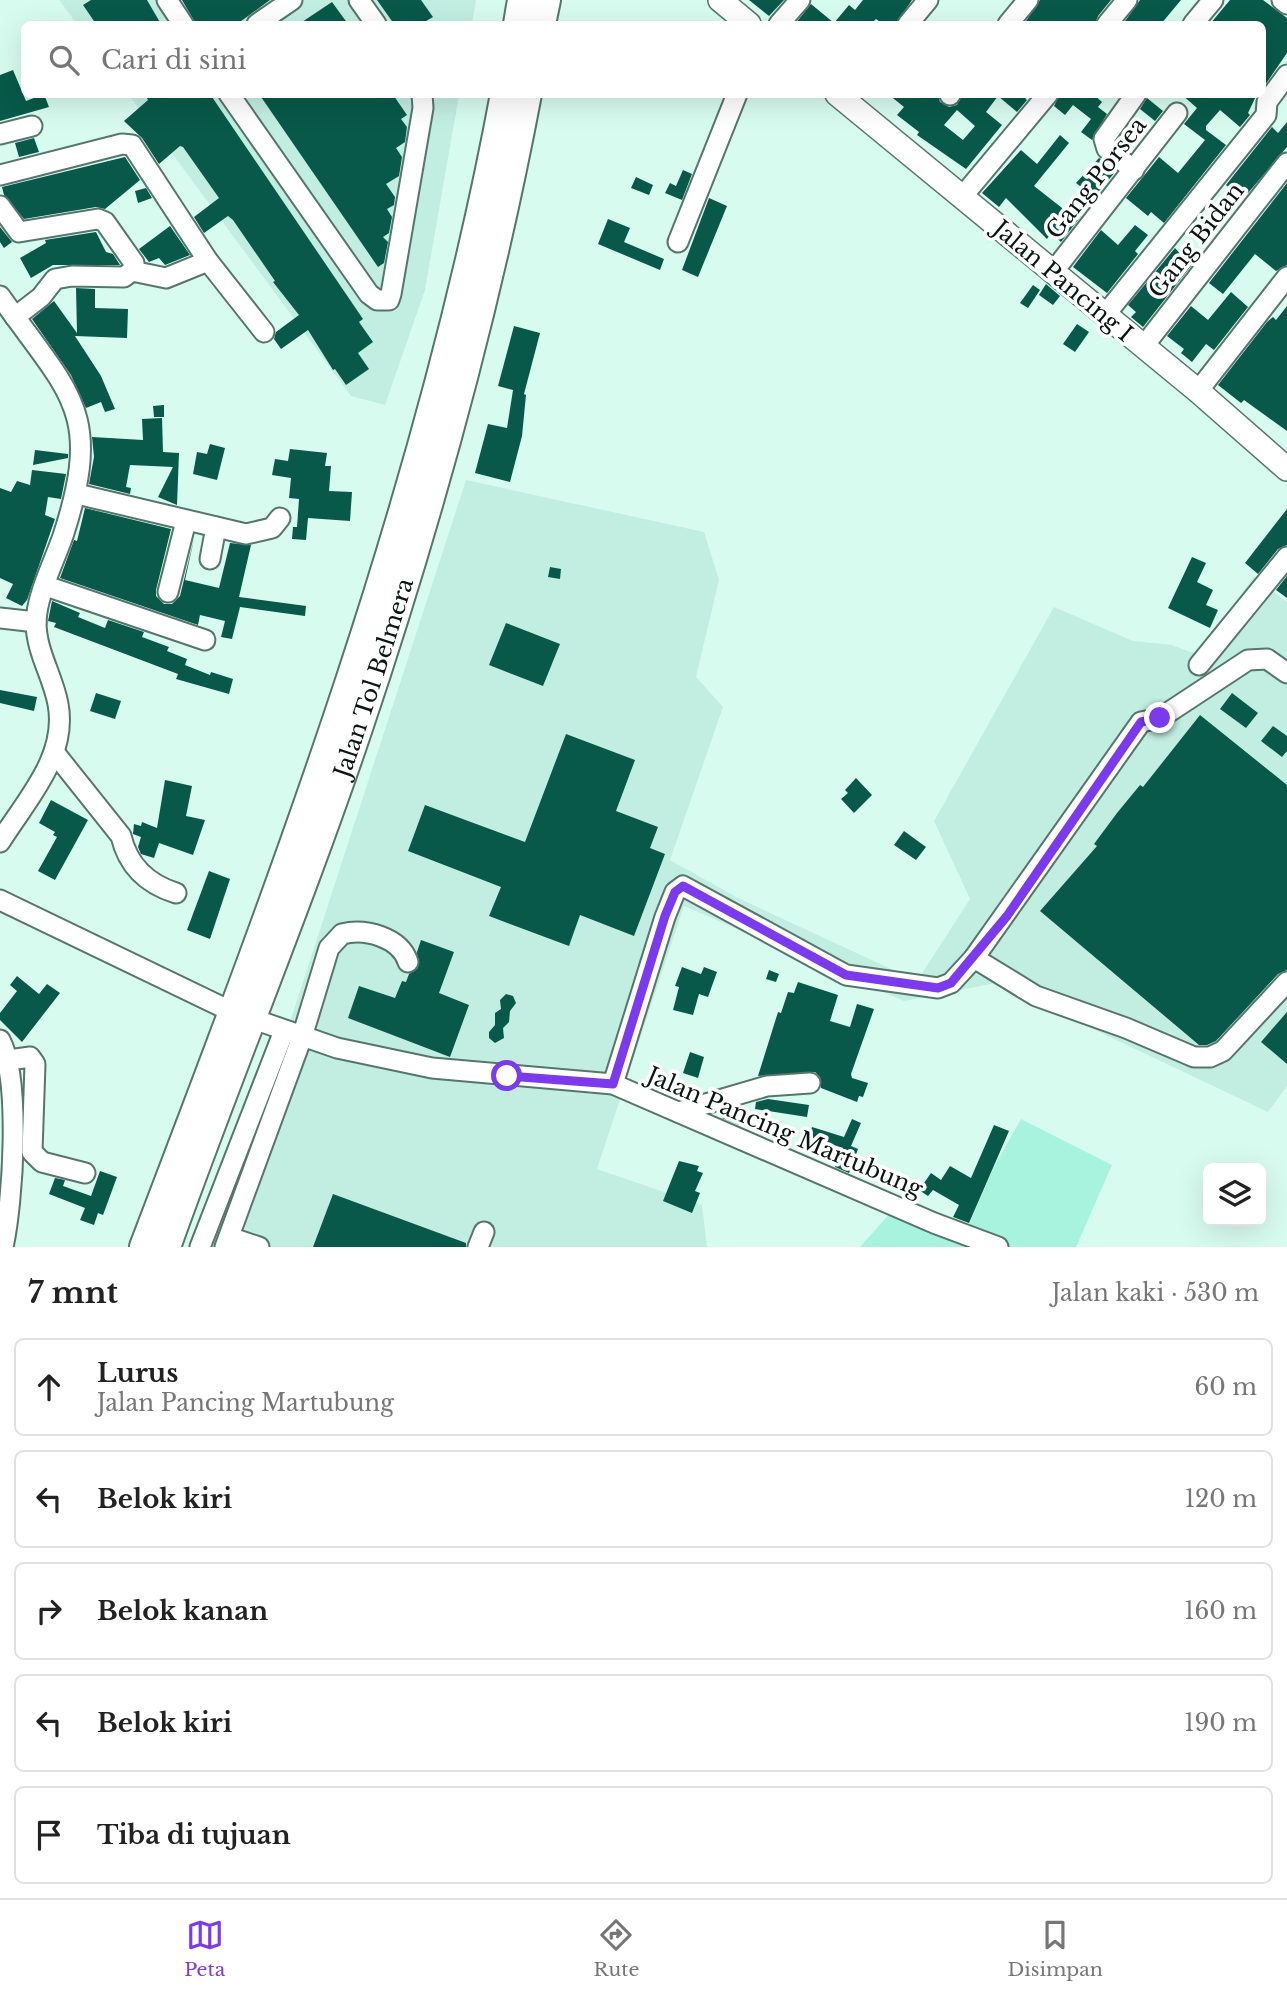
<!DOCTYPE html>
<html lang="id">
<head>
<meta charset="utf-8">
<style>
  :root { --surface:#fff; --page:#f6f6f6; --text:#222; --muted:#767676; --line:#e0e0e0; --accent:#7c3aed }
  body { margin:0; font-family:"Libre Baskerville",serif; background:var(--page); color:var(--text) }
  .controls { position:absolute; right:21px; bottom:21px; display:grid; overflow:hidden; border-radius:10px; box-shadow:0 7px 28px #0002 }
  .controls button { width:63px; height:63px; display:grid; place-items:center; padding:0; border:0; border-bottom:2px solid var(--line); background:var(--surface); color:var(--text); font:35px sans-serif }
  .stop { position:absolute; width:21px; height:21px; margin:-16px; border:5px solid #7c3aed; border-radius:50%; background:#fff }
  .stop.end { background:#7c3aed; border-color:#fff; box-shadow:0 2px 7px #0008 }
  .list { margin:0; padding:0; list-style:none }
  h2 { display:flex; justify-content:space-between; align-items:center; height:91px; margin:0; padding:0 28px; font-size:30px }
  h2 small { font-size:23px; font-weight:400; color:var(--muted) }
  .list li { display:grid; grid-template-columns:46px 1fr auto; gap:21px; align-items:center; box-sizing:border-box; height:98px; margin:0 14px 14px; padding:0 14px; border:2px solid var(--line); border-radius:10px }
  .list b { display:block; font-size:26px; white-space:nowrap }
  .list p { margin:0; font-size:23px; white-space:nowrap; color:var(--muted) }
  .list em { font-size:23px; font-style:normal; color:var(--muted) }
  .icon { flex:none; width:38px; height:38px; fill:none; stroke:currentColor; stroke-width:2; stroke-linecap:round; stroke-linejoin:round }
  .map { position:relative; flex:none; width:1287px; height:1247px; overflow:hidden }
  .search { position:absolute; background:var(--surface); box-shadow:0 7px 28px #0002; left:21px; right:21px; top:21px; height:77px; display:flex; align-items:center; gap:18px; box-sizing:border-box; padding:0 24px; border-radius:10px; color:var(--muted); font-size:26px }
  .sheet { height:651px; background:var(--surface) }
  nav { display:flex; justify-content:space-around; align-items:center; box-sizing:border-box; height:98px; border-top:2px solid var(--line); background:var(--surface); font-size:19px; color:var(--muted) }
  nav a { display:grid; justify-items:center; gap:4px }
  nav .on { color:var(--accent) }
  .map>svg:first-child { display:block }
  .built { fill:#c2eee1 }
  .green { fill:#a8f3de }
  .building { fill:#085949; fill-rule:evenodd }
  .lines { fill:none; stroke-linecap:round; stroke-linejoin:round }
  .minor-casing { stroke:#56756c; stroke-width:23 }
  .major-casing { stroke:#56756c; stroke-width:26 }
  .highway-casing { stroke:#56756c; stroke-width:32 }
  .minor { stroke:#fff; stroke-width:19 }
  .major { stroke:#fff; stroke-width:23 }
  .highway { stroke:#fff; stroke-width:28 }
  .route { stroke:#7c3aed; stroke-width:9 }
  .labels { text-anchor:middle; stroke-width:7; stroke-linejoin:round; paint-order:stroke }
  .street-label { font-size:23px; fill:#091612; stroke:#fff }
</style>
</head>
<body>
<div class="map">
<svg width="1287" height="1247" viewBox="0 0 1287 1247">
  <rect width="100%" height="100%" fill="#d8fbf0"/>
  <g class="built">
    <polygon points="59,0 476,0 472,24 77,24"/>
    <polygon points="129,95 459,95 425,290 385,405 351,396"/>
    <polygon points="466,480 704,532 719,580 696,677 723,707 670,860 738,898 917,981 970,899 934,821 1054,607 1133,641 1172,645 1196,654 1254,577 1287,602 1287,1086 1268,1112 996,983 904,1001 684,906 597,1169 702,1205 707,1247 209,1247 277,1062"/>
  </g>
  <polygon class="green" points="1021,1119 1112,1165 1076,1247 860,1247 901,1201 967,1229 993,1169"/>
  <g class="building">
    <polygon points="91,0 147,0 161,24 96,24 83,5"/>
    <polygon points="182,0 270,0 237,24 196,24"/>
    <polygon points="377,0 421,0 433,17 421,24 394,24"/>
    <polygon points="749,0 784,0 769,16"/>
    <polygon points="863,0 912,0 896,24 883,24 876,19 871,24 795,24 811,4 834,23 849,5 855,10"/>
    <polygon points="1040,0 1111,0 1098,16 1095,24 1024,24"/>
    <polygon points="1140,0 1181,0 1161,24 1123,24"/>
    <polygon points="1230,0 1263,0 1287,18 1287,53 1263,88 1263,24 1210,24"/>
    <polygon points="332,2 348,24 299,24"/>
    <polygon points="13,70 26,101 44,94 49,107 0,121 0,75"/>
    <polygon points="145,94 210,94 363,319 359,322 373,342 358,353 369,369 346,385 335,369 333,370 308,330 281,349 274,339 276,332 299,315 273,282 275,281 233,220 228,216 204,233 194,217 219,198 183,147 180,146 159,164 142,138 124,121 148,100"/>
    <polygon points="259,94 393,94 396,99 407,115 401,119 407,127 405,142 396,148 402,157 399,176 386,184 395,197 394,205 387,209 392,217 389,233 383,237 388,242 384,263 378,267"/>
    <path d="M888,94h50l2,8 9,5 8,-2 5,-11h59l6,6 -10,12 -19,-16 -12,16 16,13 -36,44 -49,-34 2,-3 -22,-17 7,-8zM957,110l18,16 -12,14 -19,-15z"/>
    <polygon points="1060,94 1093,94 1102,102 1098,107 1107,114 1092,140 1081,132 1091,119 1073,105 1065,115 1054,106"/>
    <polygon points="1181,94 1257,94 1248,113 1250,115 1240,127 1220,110 1206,126 1206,130 1226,145 1164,223 1151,212 1148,216 1126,198 1159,157 1178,173 1205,140 1184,124 1197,108"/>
    <polygon points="1147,98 1163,111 1155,121 1140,109"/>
    <polygon points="1287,122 1287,147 1248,193 1238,186 1234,191 1226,185 1272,127 1278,133"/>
    <polygon points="1060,135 1069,143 1034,186 1071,215 1075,210 1081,216 1061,242 1051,233 1047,239 1006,198 999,207 982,193 1021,150 1037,164"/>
    <polygon points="34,138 39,152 19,157 15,143"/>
    <polygon points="125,157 140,180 105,209 96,207 24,219 4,195 2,187"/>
    <polygon points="1099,158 1116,171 1094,197 1076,183"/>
    <polygon points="683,170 692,174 682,200 665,193 670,183 676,186"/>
    <polygon points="636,177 653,185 649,195 631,188"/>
    <polygon points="1287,183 1287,265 1276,271 1255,254 1223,294 1209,283"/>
    <polygon points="146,188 152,198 138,203 135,191"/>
    <polygon points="709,198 727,206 698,277 682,270"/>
    <polygon points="608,219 630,228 624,242 664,259 660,270 598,244"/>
    <polygon points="1135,225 1148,235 1135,251 1138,254 1107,293 1073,267 1101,230 1118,245"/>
    <polygon points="170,226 190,255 165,265 159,258 149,262 139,249"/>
    <polygon points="0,227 12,242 4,248 0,242"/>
    <polygon points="96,232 106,252 113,254 120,265 53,265 31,278 20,258 46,243 45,240"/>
    <polygon points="1175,248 1191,266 1143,327 1131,317 1136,312 1128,305"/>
    <polygon points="1046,284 1060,296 1053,305 1039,295"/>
    <polygon points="1033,285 1040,290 1028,308 1020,303"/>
    <polygon points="76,288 95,289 95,308 128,309 127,338 75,336 101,376 115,409 105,412 101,402 86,408 71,375 32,319 54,301 77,333"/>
    <polygon points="1231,292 1248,307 1214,350 1206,344 1192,362 1181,353 1184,349 1167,336 1191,306 1208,320"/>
    <polygon points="1287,306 1287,431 1244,400 1241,403 1218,385 1267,322 1273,317 1276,320"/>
    <polygon points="1077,324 1089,332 1075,352 1063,344"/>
    <polygon points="514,326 540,333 524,394 526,395 522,436 510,482 475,473 488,424 507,428 513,390 498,386"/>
    <polygon points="164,405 164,417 154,417 153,406"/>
    <polygon points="162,418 163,452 179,453 177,505 158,497 173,467 130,465 126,487 131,488 130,494 89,484 94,457 92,437 143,440 142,419"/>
    <polygon points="210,444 225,448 217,480 193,474 197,452 207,454"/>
    <polygon points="290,449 327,453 325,466 331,466 329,491 352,492 350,521 308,518 306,540 292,539 293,527 297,527 299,499 289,498 291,478 272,475 275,459 288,461"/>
    <polygon points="35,450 68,454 68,458 33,465"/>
    <polygon points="32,470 66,474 61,499 48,497 45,515 55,519 27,600 22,606 6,598 13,584 0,578 0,488 11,492 17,481 30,485"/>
    <polygon points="85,508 171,529 156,590 156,596 164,604 172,604 180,596 194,539 185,580 219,588 230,543 251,545 239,597 306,606 305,616 240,607 232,639 221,637 225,621 200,615 198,625 60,578 74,540 77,541"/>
    <polygon points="1287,509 1287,545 1278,549 1258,574 1245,563"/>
    <polygon points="1192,557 1206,563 1197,582 1213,590 1206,605 1218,610 1210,628 1168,608"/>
    <polygon points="550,567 561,569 560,579 548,577"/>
    <polygon points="1287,576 1287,598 1276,590"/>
    <polygon points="52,601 80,613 78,617 105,628 108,620 144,632 142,637 169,647 167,651 187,659 185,665 210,675 211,672 233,679 229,694 176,679 178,674 54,627 56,623 48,621"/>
    <polygon points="506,623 560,644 543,686 489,665"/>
    <polygon points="0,690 37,697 34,711 0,703"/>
    <polygon points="96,693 121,701 115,719 90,711"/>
    <polygon points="1232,693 1258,713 1246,728 1220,709"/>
    <polygon points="1200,715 1287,785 1287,970 1278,974 1216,1041 1207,1045 1199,1045 1040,911 1097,846 1094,844 1117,813 1140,785 1143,787"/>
    <polygon points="1273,726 1287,736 1287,751 1282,757 1261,741"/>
    <polygon points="566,734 635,760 616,811 658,827 650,848 665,854 634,936 580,915 569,946 489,916 501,887 408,851 425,805 525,842"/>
    <polygon points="856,778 872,795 854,813 841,799 848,793 845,790"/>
    <polygon points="165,780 192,786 186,816 205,820 193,855 159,843 154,858 141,854 138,847 141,837 133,834 134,824 141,826 142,822 157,828"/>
    <polygon points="51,800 88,820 55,880 38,871 57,837 53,835 55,832 39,823"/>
    <polygon points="904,831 926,847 916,860 894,845"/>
    <polygon points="209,871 230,879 210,939 187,930"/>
    <polygon points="421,940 454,952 439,993 469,1005 450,1057 348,1018 359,986 395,998 402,981 406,982 409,974 418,968 417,952"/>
    <polygon points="682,967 701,974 704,967 717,972 708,997 699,994 693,1015 673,1010 679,987 675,986"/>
    <polygon points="769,970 779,974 776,982 766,979"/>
    <polygon points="17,976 39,994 47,984 60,993 22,1042 0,1020 0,1013 17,991 10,985"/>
    <polygon points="798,982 838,995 830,1021 850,1027 857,1004 874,1009 851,1074 852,1078 868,1083 863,1097 859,1096 857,1102 821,1088 820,1077 815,1072 758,1076 778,1012 781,1013 788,992 794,993"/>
    <polygon points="506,994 513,996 516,1003 510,1011 509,1022 503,1028 504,1038 495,1043 489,1038 489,1032 495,1025 495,1013 501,1009 500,1000"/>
    <polygon points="1287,1012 1287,1064 1261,1042"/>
    <polygon points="690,1052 704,1057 698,1078 683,1073"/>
    <polygon points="768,1099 809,1105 807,1117 755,1109 756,1102"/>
    <polygon points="730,1110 743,1114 739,1125 722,1118 724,1111"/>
    <polygon points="852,1119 861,1123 851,1146 858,1149 849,1173 835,1167 843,1148 809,1137 812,1127 844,1137"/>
    <polygon points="994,1125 1009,1131 969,1223 953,1217 959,1205 933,1190 928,1196 919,1190 931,1173 941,1180 950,1166 971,1178"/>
    <polygon points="679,1161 699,1166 697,1171 703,1173 695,1191 700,1193 692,1213 663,1201"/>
    <polygon points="100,1171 117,1177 103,1215 98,1213 94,1225 80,1220 85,1208 49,1194 55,1178 65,1180 63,1186 91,1196"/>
    <polygon points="333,1194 466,1243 466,1247 313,1247"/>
  </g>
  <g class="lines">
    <defs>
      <g id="minor">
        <polyline points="167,0 183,24"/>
        <polyline points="359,0 376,24"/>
        <polyline points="1282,0 1287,4"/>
        <polyline points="257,24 292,0"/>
        <polyline points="779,24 800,0"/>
        <polyline points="908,24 928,0"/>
        <polyline points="1008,24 1028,0"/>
        <polyline points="1107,24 1127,0"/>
        <polyline points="1193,24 1213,0"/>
        <polyline points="229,94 369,294 377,300 389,300 391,294 423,108 422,94"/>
        <polyline points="950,95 950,94"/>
        <polyline points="0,134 32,126"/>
        <polyline points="1134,170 1107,149 1104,139 1136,94"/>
        <polyline points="0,175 122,144 132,145 208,261"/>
        <polyline points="962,197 1048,94"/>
        <polyline points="0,206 19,232 98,219 105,222 134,263 132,271 124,277 72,276 55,279 41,297 15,317"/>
        <polyline points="678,242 737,94"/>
        <polyline points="132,271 166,278 208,261 264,332"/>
        <polyline points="1053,272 1177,113"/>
        <path d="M0,296c69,98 104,114 63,240 -9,26 -26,58 -27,86 0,30 17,54 22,82 10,53 -32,96 -58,138"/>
        <polyline points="1105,315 1266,115 1267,102 1287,75"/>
        <polyline points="1143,347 1287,163"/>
        <polyline points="1198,391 1287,277"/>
        <polyline points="77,494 246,534 272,528 280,518"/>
        <polyline points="210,559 216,527"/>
        <polyline points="46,586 205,640"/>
        <polyline points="168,592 186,521"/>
        <polyline points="0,618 36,622"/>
        <polyline points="1199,665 1287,557"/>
        <path d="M54,752l67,84c7,30 26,48 55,57"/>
        <polyline points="0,900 220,1006"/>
        <polyline points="974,958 1141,722 1160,718 1248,660 1267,659 1287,673"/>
        <polyline points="262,1022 337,1048 432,1068 613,1084 934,1223 998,1247"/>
        <path d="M0,1040c21,39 13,162 3,207"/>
        <polyline points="9,1060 30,1057 35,1064 32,1152 42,1162 85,1173"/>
        <polyline points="613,1084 665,917 675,892 683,886 846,975 938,988 951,983 974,958 1036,996 1126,1028 1194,1057 1210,1057 1223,1051 1287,982"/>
        <polyline points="678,1112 767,1086 810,1083"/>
        <polyline points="229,1237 259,1247"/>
        <polyline points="200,1247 284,1031"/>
        <path d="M225,1247l77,-210 27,-89 13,-14c23,-6 58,3 66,28"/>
        <polyline points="478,1247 484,1232"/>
      </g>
      <g id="major">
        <polyline points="720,0 749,24"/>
        <polyline points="837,94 1198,391 1287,469"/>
      </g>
      <g id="highway">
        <polyline points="518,24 522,0"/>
        <polyline points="541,24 546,0"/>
        <path d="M144,1247c144,-377 287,-754 361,-1153"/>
        <path id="s1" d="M166,1247c62,-174 133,-344 192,-519 70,-208 128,-418 169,-634"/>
      </g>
    </defs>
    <use href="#minor" class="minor-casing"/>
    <use href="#major" class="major-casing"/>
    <use href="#highway" class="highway-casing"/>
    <use href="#minor" class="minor"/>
    <use href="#major" class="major"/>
    <use href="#highway" class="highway"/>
  </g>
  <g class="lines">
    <polyline class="route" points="507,1076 613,1084 665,916 675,892 683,886 846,975 938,988 951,983 1007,916 1141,722 1160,718"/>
  </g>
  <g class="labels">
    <g class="street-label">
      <text transform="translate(1096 178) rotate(-52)" y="8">Gang Porsea</text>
      <text transform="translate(1196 240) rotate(-52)" y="8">Gang Bidan</text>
      <text transform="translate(1063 281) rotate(40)" y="8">Jalan Pancing I</text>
      <text dy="8" stroke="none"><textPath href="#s1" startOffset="606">Jalan Tol Belmera</textPath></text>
      <text transform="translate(785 1132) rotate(23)" y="8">Jalan Pancing Martubung</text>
    </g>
  </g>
</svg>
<div class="controls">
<button><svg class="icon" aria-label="layers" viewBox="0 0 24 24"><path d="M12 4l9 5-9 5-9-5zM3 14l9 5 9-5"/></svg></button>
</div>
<div class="stop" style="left:507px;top:1076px"></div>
<div class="stop end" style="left:1160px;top:718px"></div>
<div class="search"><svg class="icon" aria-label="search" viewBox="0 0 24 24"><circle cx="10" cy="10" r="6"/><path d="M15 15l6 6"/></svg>Cari di sini</div>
</div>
<section class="sheet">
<h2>7 mnt<small>Jalan kaki · 530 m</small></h2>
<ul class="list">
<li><svg class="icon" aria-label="ahead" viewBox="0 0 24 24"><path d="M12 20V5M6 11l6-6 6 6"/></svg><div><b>Lurus</b><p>Jalan Pancing Martubung</p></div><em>60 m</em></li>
<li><svg class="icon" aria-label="left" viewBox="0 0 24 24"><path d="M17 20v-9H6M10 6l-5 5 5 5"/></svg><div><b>Belok kiri</b></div><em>120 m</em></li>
<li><svg class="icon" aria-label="right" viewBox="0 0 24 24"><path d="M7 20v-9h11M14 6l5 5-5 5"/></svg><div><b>Belok kanan</b></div><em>160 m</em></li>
<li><svg class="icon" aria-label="left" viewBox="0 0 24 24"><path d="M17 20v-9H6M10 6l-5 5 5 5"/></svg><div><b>Belok kiri</b></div><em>190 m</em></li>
<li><svg class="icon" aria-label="arrive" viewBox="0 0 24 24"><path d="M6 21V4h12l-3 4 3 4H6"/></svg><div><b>Tiba di tujuan</b></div></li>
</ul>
</section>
<nav>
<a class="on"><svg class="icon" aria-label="map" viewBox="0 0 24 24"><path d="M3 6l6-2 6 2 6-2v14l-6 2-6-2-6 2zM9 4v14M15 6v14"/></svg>Peta</a>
<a><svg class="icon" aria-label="directions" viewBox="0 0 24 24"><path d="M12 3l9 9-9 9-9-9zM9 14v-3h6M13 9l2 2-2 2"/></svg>Rute</a>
<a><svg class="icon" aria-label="saved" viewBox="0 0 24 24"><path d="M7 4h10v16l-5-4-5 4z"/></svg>Disimpan</a>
</nav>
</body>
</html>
